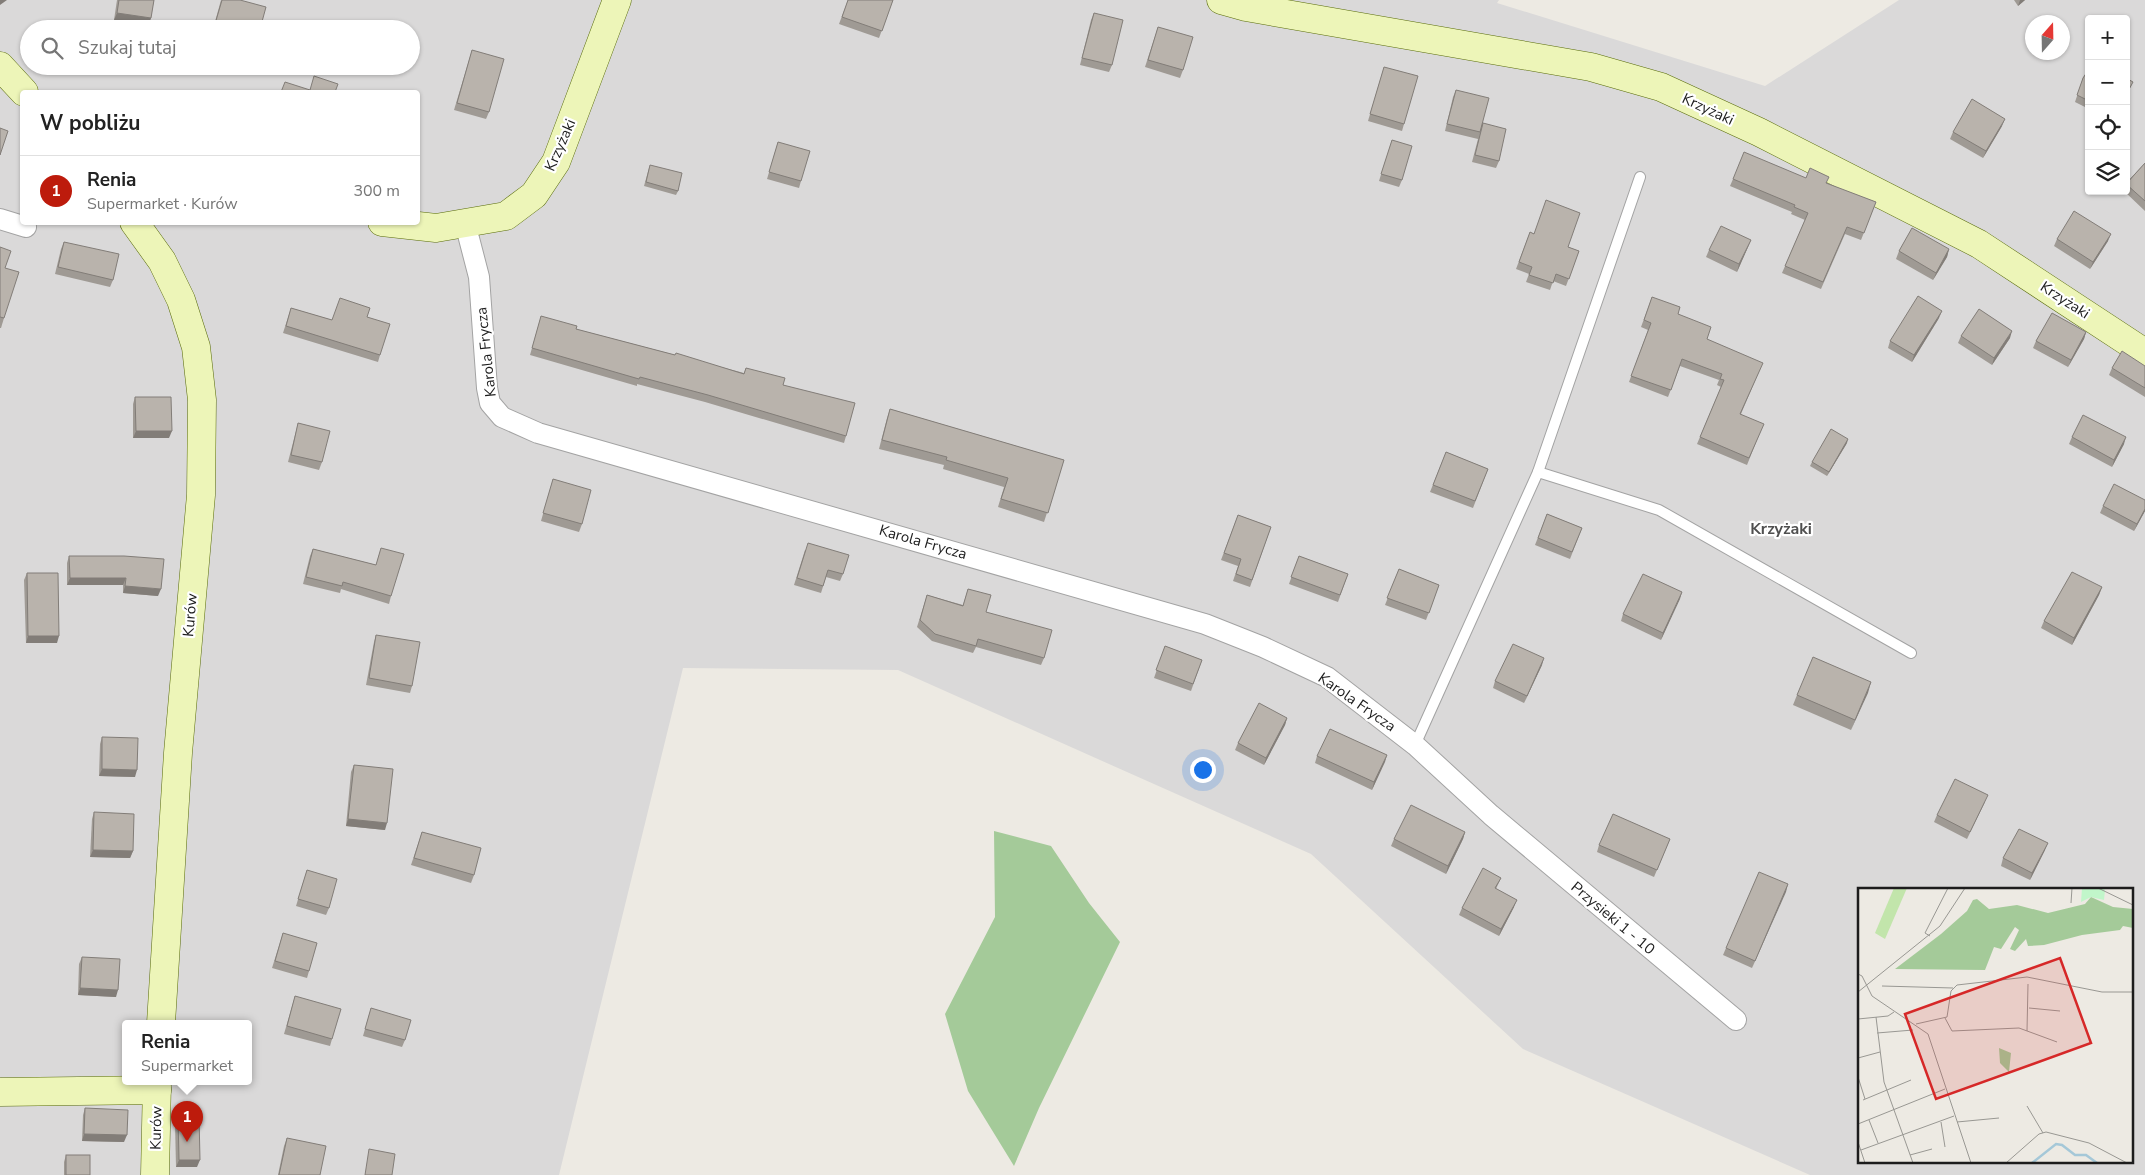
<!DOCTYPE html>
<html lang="pl">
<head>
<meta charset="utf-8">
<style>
  :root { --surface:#fff; --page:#f6f6f6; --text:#222; --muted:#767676; --line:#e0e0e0; --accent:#bd1b0c }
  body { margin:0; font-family:"Nunito Sans",sans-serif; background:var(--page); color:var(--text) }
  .controls { position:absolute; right:15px; top:15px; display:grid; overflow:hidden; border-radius:5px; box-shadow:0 1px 4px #0004 }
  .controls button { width:45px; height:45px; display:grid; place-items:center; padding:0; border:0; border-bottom:1px solid var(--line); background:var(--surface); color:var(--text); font:25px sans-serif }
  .compass { position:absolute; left:2025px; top:15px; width:45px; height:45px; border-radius:50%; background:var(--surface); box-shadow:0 1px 4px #0004; rotate:20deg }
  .you { position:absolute; left:1202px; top:769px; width:18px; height:18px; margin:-12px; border:4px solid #fff; border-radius:50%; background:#1a73e8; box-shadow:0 0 0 8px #1a73e833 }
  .badge { display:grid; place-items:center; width:32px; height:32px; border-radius:50%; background:var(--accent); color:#fff; font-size:16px; font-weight:700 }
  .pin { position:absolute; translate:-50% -41px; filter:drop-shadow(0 1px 2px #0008) }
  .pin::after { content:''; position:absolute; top:26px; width:18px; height:15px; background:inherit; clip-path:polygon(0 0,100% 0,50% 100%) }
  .popup { position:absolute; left:122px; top:1020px; width:130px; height:65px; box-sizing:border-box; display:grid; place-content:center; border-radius:5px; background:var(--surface); filter:drop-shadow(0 1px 4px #0005); font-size:16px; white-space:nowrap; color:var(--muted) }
  .popup b { font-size:19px; color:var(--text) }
  .popup::after { content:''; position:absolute; left:50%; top:100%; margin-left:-10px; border:10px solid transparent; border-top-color:var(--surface) }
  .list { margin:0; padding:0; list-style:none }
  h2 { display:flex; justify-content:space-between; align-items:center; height:65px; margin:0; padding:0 20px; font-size:21px }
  h2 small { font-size:16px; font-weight:400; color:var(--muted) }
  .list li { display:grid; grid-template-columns:32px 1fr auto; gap:15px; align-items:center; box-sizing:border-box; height:70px; padding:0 20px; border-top:1px solid var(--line) }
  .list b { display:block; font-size:19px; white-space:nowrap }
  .list p { margin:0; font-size:16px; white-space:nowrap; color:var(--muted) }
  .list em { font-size:16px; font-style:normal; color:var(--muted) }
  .icon { flex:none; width:28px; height:28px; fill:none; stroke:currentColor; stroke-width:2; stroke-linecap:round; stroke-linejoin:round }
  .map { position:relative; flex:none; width:2145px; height:1175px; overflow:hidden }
  .search { position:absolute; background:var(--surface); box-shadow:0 1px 4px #0004; left:20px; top:20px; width:400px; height:55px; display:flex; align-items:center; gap:12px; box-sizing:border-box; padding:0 18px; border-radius:28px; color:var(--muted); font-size:19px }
  .panel { position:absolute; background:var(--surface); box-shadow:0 1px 4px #0004; left:20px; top:90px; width:400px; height:135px; border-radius:5px }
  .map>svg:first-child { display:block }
  .residential { fill:#dad9d9; fill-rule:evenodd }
  .forest { fill:#a4ca99 }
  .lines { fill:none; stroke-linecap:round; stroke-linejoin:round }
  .lane-casing { stroke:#a3a3a3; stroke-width:12 }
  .street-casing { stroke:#a3a3a3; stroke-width:22 }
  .secondary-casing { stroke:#596c0b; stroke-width:29 }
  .lane { stroke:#fff; stroke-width:10 }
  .street { stroke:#fff; stroke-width:20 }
  .secondary { stroke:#edf5b8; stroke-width:28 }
  .wall { fill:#9f9a94 }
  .shaded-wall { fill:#827d78 }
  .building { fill:#b9b3ac; stroke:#827d78 }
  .labels { text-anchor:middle; stroke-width:4.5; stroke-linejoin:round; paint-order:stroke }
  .street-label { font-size:15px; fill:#1c1c1c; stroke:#fff }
  .neighbourhood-label { font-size:16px; font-weight:bold; fill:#4f4f4f; stroke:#fff }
  .inset-river { fill:none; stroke:#a5c8d8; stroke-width:2.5 }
  .inset-road { fill:none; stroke:#999893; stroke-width:1 }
  .view { fill:#d62828; fill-opacity:0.15; stroke:#d62828; stroke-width:2.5 }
  .inset-edge { fill:none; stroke:#1c1c1c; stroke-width:2.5 }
</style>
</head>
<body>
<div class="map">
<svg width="2145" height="1175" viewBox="0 0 2145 1175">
  <rect width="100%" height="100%" fill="#edeae3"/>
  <path class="residential" d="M0,0h1499l-2,3 268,83 134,-86h246v1175h-335l-287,-126 -212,-195 -413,-184 -215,-2 -124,507h-559zM2089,19h37v172h-37zM2032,22h30v30h-30zM29,29h382v37h-382zM22,92h396v130h-396zM1859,889h272v272h-272zM126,1023h122v58h-122z"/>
  <polygon class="forest" points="994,831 1051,846 1089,903 1120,942 1039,1108 1014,1166 968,1091 945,1014 995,917"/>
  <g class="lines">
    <defs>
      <g id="lane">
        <polyline points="1538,472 1659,510 1911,653"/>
        <polyline points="1415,745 1538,472 1640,177"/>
      </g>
      <g id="street">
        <polyline points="0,219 26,227"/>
        <polyline points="465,223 479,277 487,388 490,403 502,417 538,433 1205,624 1263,647 1327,677 1415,745 1491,815 1736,1020"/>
      </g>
      <g id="secondary">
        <polyline points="1221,0 1246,7 1591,67 1661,87 1759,132 1979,244 2145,353"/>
        <polyline points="0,66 24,92"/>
        <polyline points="134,222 162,261 181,300 196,347 202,400 201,495 178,753 161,1023"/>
        <polyline points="382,222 436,228 506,216 534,195 556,162 617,0"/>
        <polyline points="0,1092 157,1090"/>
        <polyline points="155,1175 157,1081"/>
      </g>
    </defs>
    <use href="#lane" class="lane-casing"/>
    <use href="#street" class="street-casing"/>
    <use href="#secondary" class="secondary-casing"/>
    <use href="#lane" class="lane"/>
    <use href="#street" class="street"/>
    <use href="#secondary" class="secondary"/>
  </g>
  <g class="wall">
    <polygon points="117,0 154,0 149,25 114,20"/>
    <polygon points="221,0 260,29 213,29"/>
    <polygon points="848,0 893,0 879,38 839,24"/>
    <polygon points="2014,0 2025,0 2018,6"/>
    <polygon points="1094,13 1112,65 1109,72 1080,65 1091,20"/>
    <polygon points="1158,27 1183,70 1180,78 1145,67"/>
    <polygon points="472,50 489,112 486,119 454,110"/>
    <polygon points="1384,67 1404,124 1402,131 1368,121"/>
    <polygon points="2089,69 2089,109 2075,102 2083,78"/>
    <polygon points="1456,90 1483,123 1499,161 1496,168 1472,162 1478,139 1445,131 1453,97"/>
    <polygon points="2002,126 1983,158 1950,139 1953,132"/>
    <polygon points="1392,140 1402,180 1399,187 1379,181"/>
    <polygon points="778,142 801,181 799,188 767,179"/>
    <polygon points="2145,163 2145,211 2124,191 2126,191 2126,183"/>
    <polygon points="649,168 678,191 676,195 644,186"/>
    <polygon points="1806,178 1826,184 1876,202 1861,240 1845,234 1821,289 1782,273 1805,220 1791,214 1792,212 1730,186 1733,179"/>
    <polygon points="1530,232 1579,251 1566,286 1553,281 1550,290 1526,282 1529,274 1516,269"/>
    <polygon points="2057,239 2108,241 2090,269 2054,246"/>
    <polygon points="1751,240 1737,272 1706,257 1709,250"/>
    <polygon points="64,242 113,280 110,287 55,274 61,249"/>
    <polygon points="0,247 5,268 4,318 1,328 0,328"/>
    <polygon points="1949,249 1947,257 1933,280 1896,259 1899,251"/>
    <polygon points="1652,297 1678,314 1707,339 1760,369 1741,414 1761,430 1747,465 1697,444 1721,387 1717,385 1719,380 1680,366 1668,397 1629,382 1648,330 1641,327"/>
    <polygon points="291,308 332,320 367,317 380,355 378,362 283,333"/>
    <polygon points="541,316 576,329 744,373 746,368 783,385 846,436 844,443 705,402 637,384 637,386 530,355"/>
    <polygon points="1939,318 1912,362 1888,348 1890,341"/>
    <polygon points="2086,332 2084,339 2068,367 2033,348 2036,341"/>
    <polygon points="1961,336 2010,338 1992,365 1958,343"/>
    <polygon points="2145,366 2145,397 2109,375 2112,368"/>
    <polygon points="135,397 169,438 133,438 133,404"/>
    <polygon points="890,409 1064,460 1044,522 998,507 1004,487 943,469 944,465 879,449 887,418"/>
    <polygon points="298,423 322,462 319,470 288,462 296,431"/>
    <polygon points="2072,437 2124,444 2112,467 2069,444"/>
    <polygon points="1847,443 1827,476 1810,466 1812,462"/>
    <polygon points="1446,452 1488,469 1473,508 1430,492"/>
    <polygon points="553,479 582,524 579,532 541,521"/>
    <polygon points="2145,500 2145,511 2134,531 2100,513 2103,506"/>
    <polygon points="1547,514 1582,528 1570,559 1535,545"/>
    <polygon points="1238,515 1271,527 1250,587 1233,581 1238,566 1221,560"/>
    <polygon points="381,548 391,596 389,604 341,589 340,593 303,584 310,556 313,549 376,565"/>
    <polygon points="805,550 843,574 840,581 826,577 821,593 794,585"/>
    <polygon points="69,556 124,556 158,596 123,593 123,585 67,585 67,563"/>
    <polygon points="1299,556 1348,574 1338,602 1289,584"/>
    <polygon points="1399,569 1439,585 1426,620 1385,605"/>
    <polygon points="27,573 57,643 26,643 24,580"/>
    <polygon points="2102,587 2099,595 2072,645 2041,628 2044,621"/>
    <polygon points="968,589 986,612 1044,658 1041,665 976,647 973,653 932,641 917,627 927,595 963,605"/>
    <polygon points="1682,592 1661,640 1621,621 1623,614"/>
    <polygon points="376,635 412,686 410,693 366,685 374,642"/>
    <polygon points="1165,646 1202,660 1191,691 1154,678"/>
    <polygon points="1542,665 1524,703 1493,688 1495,681"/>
    <polygon points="1871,682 1851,730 1793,705 1797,695"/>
    <polygon points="1287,718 1285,725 1264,765 1235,750 1238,743"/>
    <polygon points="102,737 135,777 99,776 100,744"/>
    <polygon points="1387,755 1372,790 1315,763 1317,756"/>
    <polygon points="354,765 385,830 346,826 351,772"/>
    <polygon points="1985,802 1967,839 1934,822 1937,815"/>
    <polygon points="94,812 133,851 130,858 90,857 92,819"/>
    <polygon points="422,832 474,875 471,883 411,865"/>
    <polygon points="1465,832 1463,839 1446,874 1391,846 1394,839"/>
    <polygon points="1670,839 1654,877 1597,852 1599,845"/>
    <polygon points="2045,850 2030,880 2001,866 2003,858"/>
    <polygon points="307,870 329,908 326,915 296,906"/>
    <polygon points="1501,878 1496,889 1514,907 1499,936 1459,915 1462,908"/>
    <polygon points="1788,884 1752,968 1723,955 1726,948"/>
    <polygon points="283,933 309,971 307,978 272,968"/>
    <polygon points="82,957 116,997 78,995 79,964"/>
    <polygon points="295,996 332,1039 330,1046 284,1034"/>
    <polygon points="371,1008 405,1040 402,1047 363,1036"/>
    <polygon points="85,1108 124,1142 82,1141 83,1115"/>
    <polygon points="178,1116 197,1167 176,1167 175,1123"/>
    <polygon points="287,1138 320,1175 278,1175 284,1146"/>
    <polygon points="66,1155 90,1175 64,1175 64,1162"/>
  </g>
  <g class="shaded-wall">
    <polygon points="0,0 7,0 0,5"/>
    <polygon points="2020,0 2025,0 2018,6"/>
    <polygon points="117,13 151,18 149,25 114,20"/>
    <polygon points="2005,119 2002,126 1983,158 1986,151"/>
    <polygon points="2111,234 2108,241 2090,269 2093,262"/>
    <polygon points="1751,240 1748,247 1737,272 1739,264"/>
    <polygon points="1949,249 1947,257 1933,280 1936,273"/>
    <polygon points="1942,311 1939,318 1912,362 1914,355"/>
    <polygon points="2012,331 2010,338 1992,365 1994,358"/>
    <polygon points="2086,332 2084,339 2068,367 2071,360"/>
    <polygon points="136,431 172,431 169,438 133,438"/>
    <polygon points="2126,437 2124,444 2112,467 2114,460"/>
    <polygon points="1848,439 1847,443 1827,476 1829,472"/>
    <polygon points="2145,509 2145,511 2134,531 2137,524"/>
    <polygon points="70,578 126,578 123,585 67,585"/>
    <polygon points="125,586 161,589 158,596 123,593"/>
    <polygon points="2102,587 2099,595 2072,645 2074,638"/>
    <polygon points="1682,592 1680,599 1661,640 1663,633"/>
    <polygon points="28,636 59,636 57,643 26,643"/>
    <polygon points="1544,658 1542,665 1524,703 1527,696"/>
    <polygon points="1871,682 1868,693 1851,730 1855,720"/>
    <polygon points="1287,718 1285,725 1264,765 1266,758"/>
    <polygon points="1387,755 1385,762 1372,790 1374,782"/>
    <polygon points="102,769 137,770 135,777 99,776"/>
    <polygon points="348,819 387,823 385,830 346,826"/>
    <polygon points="1465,832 1463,839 1446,874 1448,866"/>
    <polygon points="2048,843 2045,850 2030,880 2032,873"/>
    <polygon points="93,850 133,851 130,858 90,857"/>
    <polygon points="1788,884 1786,892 1752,968"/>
    <polygon points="1517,900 1514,907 1499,936 1501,929"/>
    <polygon points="80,988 118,990 116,997 78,995"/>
    <polygon points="84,1134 127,1135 124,1142 82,1141"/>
    <polygon points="179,1160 200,1160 197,1167 176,1167"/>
  </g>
  <g class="building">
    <polygon points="119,0 154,0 151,18 117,13"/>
    <polygon points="222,0 240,0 266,7 260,29 234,29 215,24"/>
    <polygon points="848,0 893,0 882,31 842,17"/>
    <polygon points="1094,13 1123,20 1112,65 1082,58"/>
    <polygon points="1158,27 1193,37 1183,70 1148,60"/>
    <polygon points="472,50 504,59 489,112 457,103"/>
    <polygon points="1384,67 1418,76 1404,124 1370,114"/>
    <polygon points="2089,69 2089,101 2077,95 2083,78"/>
    <polygon points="314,76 338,84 335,92 281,92 285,82 310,90"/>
    <polygon points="2126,78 2133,82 2126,95"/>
    <polygon points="1456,90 1489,98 1480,132 1447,124"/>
    <polygon points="1972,99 2005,119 1986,151 1953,132"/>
    <polygon points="1483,123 1506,129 1499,161 1475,155"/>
    <polygon points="0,128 8,131 0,155"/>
    <polygon points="1392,140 1412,146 1402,180 1381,174"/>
    <polygon points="778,142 810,151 801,181 769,172"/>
    <polygon points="1744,152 1806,178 1810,168 1829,177 1826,183 1876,202 1864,233 1847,227 1823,282 1785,266 1808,213 1794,207 1795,205 1733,179"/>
    <polygon points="2145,163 2145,201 2126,184"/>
    <polygon points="650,165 682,173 678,191 646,182"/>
    <polygon points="1546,200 1580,213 1568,247 1579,251 1569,279 1556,274 1553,283 1529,275 1532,267 1519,262 1530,232 1534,234"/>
    <polygon points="2074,211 2111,234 2093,262 2057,239"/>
    <polygon points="1721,226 1751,240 1739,264 1709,250"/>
    <polygon points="1912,228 1949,249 1936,273 1899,251"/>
    <polygon points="64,242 119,254 113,280 58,267"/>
    <polygon points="0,247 11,251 5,268 19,272 4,318 0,317"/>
    <polygon points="1918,296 1942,311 1914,355 1890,341"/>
    <polygon points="1652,297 1680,307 1678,314 1711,327 1707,339 1763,363 1740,414 1764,424 1749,458 1700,437 1724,380 1720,379 1722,374 1682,359 1671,390 1631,376 1651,323 1644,320"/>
    <polygon points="340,298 370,308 367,317 390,324 380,355 286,326 291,308 332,320"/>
    <polygon points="1979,309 2012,331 1994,358 1961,336"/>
    <polygon points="2052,313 2086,332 2071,360 2036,341"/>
    <polygon points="541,316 577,326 576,329 675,355 676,353 744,374 746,368 785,378 783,385 855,403 846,436 708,395 640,377 639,379 532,348"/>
    <polygon points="2122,351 2145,366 2145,388 2112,368"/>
    <polygon points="135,397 171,397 172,431 136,431"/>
    <polygon points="890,409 1064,460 1048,513 1001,499 1008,478 946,460 947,457 882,440"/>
    <polygon points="2083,415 2126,437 2114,460 2072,437"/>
    <polygon points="298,423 330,431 322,462 291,455"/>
    <polygon points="1831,429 1848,439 1829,472 1812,462"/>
    <polygon points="1446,452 1488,469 1475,501 1433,485"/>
    <polygon points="553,479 591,490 582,524 543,513"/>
    <polygon points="2114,484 2145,500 2145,509 2137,524 2103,506"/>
    <polygon points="1547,514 1582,528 1572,552 1538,538"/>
    <polygon points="1238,515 1271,527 1252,580 1236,574 1241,559 1224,553"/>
    <polygon points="808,543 849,555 843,574 828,570 823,586 797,578"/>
    <polygon points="381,548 404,554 391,596 343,582 342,586 306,577 313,549 376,565"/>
    <polygon points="69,556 124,556 164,559 161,589 125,586 126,578 70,578"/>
    <polygon points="1299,556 1348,574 1340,595 1291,577"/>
    <polygon points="1399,569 1439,585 1429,613 1387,598"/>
    <polygon points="2072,572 2102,587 2074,638 2044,621"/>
    <polygon points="27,573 58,573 59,636 28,636"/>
    <polygon points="1643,574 1682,592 1663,633 1623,614"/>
    <polygon points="968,589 991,595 986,612 1052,630 1044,658 978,639 976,646 935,634 920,620 927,595 963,606"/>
    <polygon points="376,635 420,642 412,686 369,678"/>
    <polygon points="1513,644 1544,658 1527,696 1495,681"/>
    <polygon points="1165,646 1202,660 1193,684 1156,670"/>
    <polygon points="1813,657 1871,682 1855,720 1797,695"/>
    <polygon points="1259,703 1287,718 1266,758 1238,743"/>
    <polygon points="1330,729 1387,755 1374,782 1317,756"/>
    <polygon points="102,737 138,738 137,770 102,769"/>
    <polygon points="354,765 393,769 387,823 348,819"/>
    <polygon points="1955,779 1988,795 1970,832 1937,815"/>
    <polygon points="1411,805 1465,832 1448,866 1394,839"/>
    <polygon points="94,812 134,814 133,851 93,850"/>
    <polygon points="1613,814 1670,839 1657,870 1599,845"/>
    <polygon points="2019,829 2048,843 2032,873 2003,858"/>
    <polygon points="422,832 481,848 474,875 414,858"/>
    <polygon points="1483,868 1501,878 1495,888 1517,900 1501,929 1462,908"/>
    <polygon points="307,870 337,879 329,908 298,899"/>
    <polygon points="1759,872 1788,884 1755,961 1726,948"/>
    <polygon points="283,933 317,943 309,971 275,961"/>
    <polygon points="82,957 120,959 118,990 80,988"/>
    <polygon points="295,996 341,1009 332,1039 287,1026"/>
    <polygon points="371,1008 411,1020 405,1040 365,1029"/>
    <polygon points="85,1108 128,1110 127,1135 84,1134"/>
    <polygon points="178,1116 199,1116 200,1160 179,1160"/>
    <polygon points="287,1138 326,1146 320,1175 279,1175"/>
    <polygon points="369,1149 395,1154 392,1175 365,1175"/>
    <rect x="66" y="1155" width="24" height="20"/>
  </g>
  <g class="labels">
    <g class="street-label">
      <text transform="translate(1708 109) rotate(25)" y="5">Krzyżaki</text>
      <text transform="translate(560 145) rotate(-66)" y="5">Krzyżaki</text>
      <text transform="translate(2065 300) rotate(33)" y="5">Krzyżaki</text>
      <text transform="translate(486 352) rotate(-96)" y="5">Karola Frycza</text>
      <text transform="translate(923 542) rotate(16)" y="5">Karola Frycza</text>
      <text transform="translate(190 615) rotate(-85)" y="5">Kurów</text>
      <text transform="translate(1357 702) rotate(35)" y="5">Karola Frycza</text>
      <text transform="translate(1613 918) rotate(40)" y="5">Przysieki 1 - 10</text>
      <text transform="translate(156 1128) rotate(-89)" y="5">Kurów</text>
    </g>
    <g class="neighbourhood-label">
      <text x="1781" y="534">Krzyżaki</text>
    </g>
  </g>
  <g transform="translate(1858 888)">
    <rect width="275" height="275" fill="#edeae3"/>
    <path d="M36,0h13l-22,51 -10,-6z" fill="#c2e5ab"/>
    <path d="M233,9l22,10 20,2v19l-10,-2 -3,4 -38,5 -38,10 -16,1 -2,-7 -11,12 -5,-2 9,-19 -4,-3 -14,22 -7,-2 -9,23 -90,-1 46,-35 26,-23 6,-11 4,-1 12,10 28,-4 31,8 37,-9zM141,160l12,5 -2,19 -9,-9z" fill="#a4ca99"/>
    <path d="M224,0h21l2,2 -1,10 -13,-3 -10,5z" fill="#c1f6ca"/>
    <path class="inset-river" d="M174,275l24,-19 6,1 13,10h11l11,8"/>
    <path class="inset-road" d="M240,0l35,17M213,15l1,-15M72,48l-5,-3 23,-45M0,86l4,2 10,20 56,38 43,129M24,98l71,2M0,104l82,-66 25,-38M171,120l31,3M18,129l8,65 29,81M87,130l7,13 67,-3 38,14M0,131l30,-3 6,-4M58,136l31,-7 4,-26 6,-6 70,-8 75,15h31M169,143l1,-47M19,145l36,-3M0,170l22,-6M0,189l7,22M5,212l48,-20M169,218l16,27M11,232l9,23M83,234l4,25M99,234l42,-4M0,236l87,-35M0,254l7,21M3,262l93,-34M52,267l22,-6M148,275l33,-29 7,-2 43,11 38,20"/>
    <path class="view" d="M202,70l31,85 -155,56 -31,-85z"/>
    <rect width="275" height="275" class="inset-edge"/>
  </g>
</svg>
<div class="controls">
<button>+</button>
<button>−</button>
<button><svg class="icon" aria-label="locate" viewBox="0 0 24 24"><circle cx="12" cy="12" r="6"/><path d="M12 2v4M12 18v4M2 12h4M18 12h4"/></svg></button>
<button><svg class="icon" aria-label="layers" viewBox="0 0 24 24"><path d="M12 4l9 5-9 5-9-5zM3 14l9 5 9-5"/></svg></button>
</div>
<svg class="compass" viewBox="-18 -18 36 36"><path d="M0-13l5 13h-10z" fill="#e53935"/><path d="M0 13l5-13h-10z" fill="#767676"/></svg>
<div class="you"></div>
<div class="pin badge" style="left:187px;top:1142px">1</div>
<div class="popup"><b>Renia</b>Supermarket</div>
<div class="search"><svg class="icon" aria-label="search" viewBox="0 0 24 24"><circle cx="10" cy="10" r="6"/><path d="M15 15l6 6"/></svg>Szukaj tutaj</div>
<section class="panel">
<h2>W pobliżu<small></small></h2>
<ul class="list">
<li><span class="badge">1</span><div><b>Renia</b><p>Supermarket · Kurów</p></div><em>300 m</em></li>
</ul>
</section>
</div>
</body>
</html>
